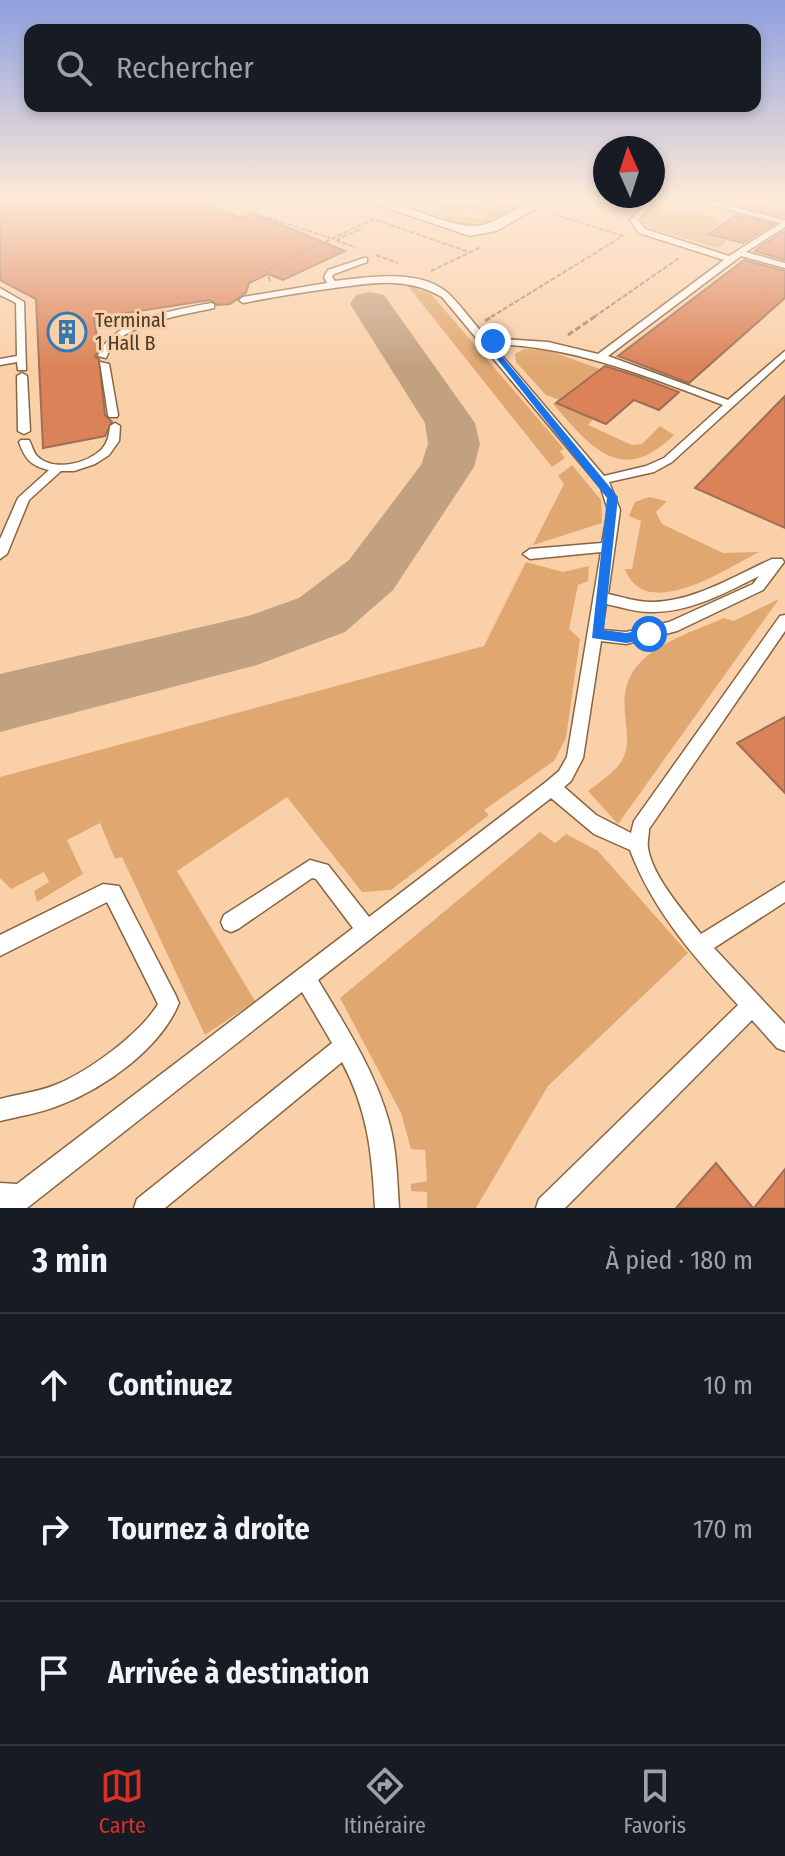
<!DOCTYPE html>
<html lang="fr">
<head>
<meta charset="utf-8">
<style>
  :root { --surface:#171b24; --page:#20242c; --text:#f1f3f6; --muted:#9ea1a6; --line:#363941; --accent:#d93025 }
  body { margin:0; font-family:"Fira Sans Condensed",sans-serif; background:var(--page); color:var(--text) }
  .compass { position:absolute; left:593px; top:136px; width:72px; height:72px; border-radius:50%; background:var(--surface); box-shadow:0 4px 12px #0003; rotate:357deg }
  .stop { position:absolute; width:24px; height:24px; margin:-18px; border:6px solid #1a73e8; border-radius:50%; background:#fff }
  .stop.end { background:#1a73e8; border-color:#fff; box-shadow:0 2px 8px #0008 }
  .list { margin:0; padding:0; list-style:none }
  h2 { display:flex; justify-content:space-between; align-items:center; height:104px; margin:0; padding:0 32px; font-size:34px }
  h2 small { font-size:26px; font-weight:400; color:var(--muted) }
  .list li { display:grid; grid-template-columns:52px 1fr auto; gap:24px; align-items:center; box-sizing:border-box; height:144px; padding:0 32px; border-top:2px solid var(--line) }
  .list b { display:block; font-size:30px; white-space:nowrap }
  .list em { font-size:26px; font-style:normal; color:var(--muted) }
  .icon { flex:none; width:44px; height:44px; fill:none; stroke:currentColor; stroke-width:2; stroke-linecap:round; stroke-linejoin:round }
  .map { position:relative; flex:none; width:785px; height:1208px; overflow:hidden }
  .search { position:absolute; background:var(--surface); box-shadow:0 4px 12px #0003; left:24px; right:24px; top:24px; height:88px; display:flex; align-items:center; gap:20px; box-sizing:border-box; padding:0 28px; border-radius:16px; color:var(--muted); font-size:30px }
  .sheet { height:536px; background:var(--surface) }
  nav { display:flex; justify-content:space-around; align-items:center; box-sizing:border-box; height:112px; border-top:2px solid var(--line); background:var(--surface); font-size:22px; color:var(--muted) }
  nav a { display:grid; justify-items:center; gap:4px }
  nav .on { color:var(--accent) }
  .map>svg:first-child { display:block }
  .green { fill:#e0a870 }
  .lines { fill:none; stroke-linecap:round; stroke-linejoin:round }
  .taxiway { fill:#c2a181; fill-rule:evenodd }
  .building { fill:#db8258; stroke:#9e6e58; stroke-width:2 }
  .lane-casing { stroke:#896540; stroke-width:3 }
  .street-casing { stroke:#896540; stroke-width:3 }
  .path-far1 { stroke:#a18469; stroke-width:2; stroke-dasharray:5 2; stroke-linecap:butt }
  .path { stroke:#a18469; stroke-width:3; stroke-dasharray:6 3; stroke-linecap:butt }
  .lane { fill:#fff; fill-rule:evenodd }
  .street { fill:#fff; fill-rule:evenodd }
  .route { fill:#1a73e8 }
  .labels { text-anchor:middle; stroke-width:6; stroke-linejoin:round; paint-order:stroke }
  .far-poi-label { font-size:20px; fill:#493929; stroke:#fad0a9; text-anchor:start }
</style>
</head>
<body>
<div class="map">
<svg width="785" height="1208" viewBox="0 0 785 1208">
  <rect width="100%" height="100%" fill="#fad0a9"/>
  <g class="green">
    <path d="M506,199h15l-3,3 5,4c-30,15 -54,28 -85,9 4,-9 16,-8 25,-8v4l-19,-1 -3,5 46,4 1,-5 -18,-4 34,-6 -2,-4z"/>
    <path d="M657,199l6,2 -5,3 7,4 -3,4c22,6 34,-11 57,12l-14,10 22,7 -9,7 -74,-22 -1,-9 9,-8 -2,-8z"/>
    <polygon points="711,199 778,200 771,205 785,209 785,219"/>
    <polygon points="407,285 431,294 564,449 560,451 565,458 552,467"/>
    <polygon points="524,349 544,349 600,369 560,400 546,395 516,362 515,354"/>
    <path d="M556,403l38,15 -6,7 44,20 10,-1 18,-18 14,9c-53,52 -83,12 -121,-31z"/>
    <polygon points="572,465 601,500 602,523 533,545 564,484 558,476"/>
    <path d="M649,497l18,4 -11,11 6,12 61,29 36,-1c-32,16 -113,72 -134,17h7l9,-48 -12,-5 6,-14z"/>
    <polygon points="526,562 563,572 589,566 588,581 578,585 569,629 580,639 566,738 554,761 484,810 489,815 391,890 362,892 287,797 177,871 255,1001 205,1035 122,857 115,859 100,823 67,840 83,874 37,902 34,891 49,882 44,872 11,889 0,878 0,777 484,646"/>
    <path d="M779,599l-161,225 -30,-33c10,-8 26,-18 33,-29 19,-29 -17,-69 25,-105 21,-18 53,-28 78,-39l10,3z"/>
    <polygon points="540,832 555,843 566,834 598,851 688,953 548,1086 476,1208 427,1208 427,1192 411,1191 411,1184 427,1181 425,1150 411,1149 401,1113 340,998"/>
  </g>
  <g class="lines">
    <polygon class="taxiway" points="370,292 384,295 475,423 480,444 474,467 393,590 345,632 257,665 0,732 0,674 248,616 299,598 349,560 421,465 428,444 425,423 350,304 356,295"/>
  </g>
  <g class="building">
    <polygon points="0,199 195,199 242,218 253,213 345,251 283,280 268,274 249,283 246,293 230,304 217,305 210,300 94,318 99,348 95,357 99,359 105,415 112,422 105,436 43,448 36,299 0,280"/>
    <polygon points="736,215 774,224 743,243 708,234"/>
    <polygon points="785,231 785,260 755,251 758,248"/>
    <polygon points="744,260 785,271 785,298 689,383 618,356"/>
    <polygon points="605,366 637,376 679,392 659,410 634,400 606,424 556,403"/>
    <polygon points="785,396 785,528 695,488"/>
    <polygon points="785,717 785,793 737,743"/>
    <polygon points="716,1163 753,1208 676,1208"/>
    <polygon points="785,1169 785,1208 754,1208"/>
  </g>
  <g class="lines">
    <defs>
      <g id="lane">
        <polygon points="379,199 387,199 389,201 385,203"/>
        <polygon points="483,199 498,199 476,205 438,204 434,202 438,200"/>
        <path d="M639,199h7l5,8 -13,13 7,9 84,27 52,-33 -71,-18v-4l75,19v7l-39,25 39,11v5l-44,-12 -133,100 120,44 57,-49v8l-113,103 -18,10 -45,10 11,28 -12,84c14,3 29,8 44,8 43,-1 82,-26 120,-43h10l2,3 -21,28 -86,41 -51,13 -25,-3 -18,117 -12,23 -7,6 32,28 35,18 3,-12 146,-205 5,-1v16l-136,198c0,6 -2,13 -1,19 4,28 36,64 53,86l84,-52v20l-71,46 71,76v27l-8,-3 -25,-28 -187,188h-29l3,-9 199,-194c-43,-47 -85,-94 -108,-155l-36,-16 -43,-36 -233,182c27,45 57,91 71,142 8,28 8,57 10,86h-24c-3,-55 -7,-97 -33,-146l-177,146h-31l3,-9 195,-156 -30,-51 -275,216h-27v-25l17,1 336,-256 -37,-49 -4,-1 -74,51 -7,3 -7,-3 -3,-7 3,-7 86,-55 18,5 41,52 177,-135 13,-11 8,-14 34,-205 -71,7 -7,-5 7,-5 72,-6 6,-33 -7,-22 -159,-191c-36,-21 -70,-14 -108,-9 -29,4 -61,9 -91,15l-4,-3 4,-3 84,-14 -3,-6 4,-7 36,-12h3v4l-33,12 -2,3 3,4c34,-4 87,-13 115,14 13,13 24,29 37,43l61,4 50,12 126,-94 -85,-27 -9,-13 13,-13zM492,344c81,2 155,32 231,61l-59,53 -18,8 -42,10zM759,576l-6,8 -84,38 -43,10 -24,-2 4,-26c15,3 29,8 44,8 39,1 75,-19 109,-36z"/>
        <polygon points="0,288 24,302 26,370 18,370 17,362 0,365 0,359 17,356 16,303 0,295"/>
        <path d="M211,303l3,1v4c-27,6 -85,15 -102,38 -3,4 -4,8 -6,12l-8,-2c14,-37 78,-46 113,-53z"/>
        <polygon points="100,362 109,364 118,415 117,417 109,417 108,415"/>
        <polygon points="22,373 27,376 30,431 24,434 18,431 17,376"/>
        <path d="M115,423l5,3 -1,15 -10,14 -14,9 -21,7h-13l-32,29 -22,54 -7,5v-20l18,-41 31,-28c-18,-4 -24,-11 -30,-28l2,-2h8c3,5 4,12 8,16 16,16 50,8 65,-7 6,-7 7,-14 8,-23z"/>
        <path d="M103,884l16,2 57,110 3,7c-18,45 -74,85 -119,102 -19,8 -40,11 -60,16v-22c18,-5 38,-7 55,-14 33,-13 85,-51 103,-81l-51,-102 -107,54v-21z"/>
      </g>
      <path id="street" d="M361,199c42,0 73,24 110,27 26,2 48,-27 82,-27l-57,32 -26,5z"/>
    </defs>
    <use href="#lane" class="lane-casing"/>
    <use href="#street" class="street-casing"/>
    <g class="path-far1">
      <polyline points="208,199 220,200"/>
      <polyline points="234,207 238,210"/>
      <polyline points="254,213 330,238"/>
      <polyline points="376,220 469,252"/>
      <polyline points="336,240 357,248"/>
      <polyline points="336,240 363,228"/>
      <polyline points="376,255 398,263"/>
      <polyline points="431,271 481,247"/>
      <polyline points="270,281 266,270 376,218"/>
      <polyline points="491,317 623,236 550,213"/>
      <polyline points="594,317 679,258"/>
    </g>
    <g class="path">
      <polyline points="485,321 494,315"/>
      <polyline points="568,335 597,315"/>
    </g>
    <use href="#lane" class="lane"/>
    <use href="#street" class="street"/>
  </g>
  <linearGradient id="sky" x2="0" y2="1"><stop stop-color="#8ea0df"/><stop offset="0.54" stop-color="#fdead8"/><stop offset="1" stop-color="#fdead8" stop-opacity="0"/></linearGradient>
  <rect width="785" height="368" fill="url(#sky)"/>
  <polygon class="route" points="481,339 497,339 497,342 491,343 618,497 604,630 626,633 649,629 656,634 654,638 626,643 592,638 607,498"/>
  <defs>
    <symbol id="building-ring" viewBox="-11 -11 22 22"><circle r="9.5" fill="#fad0a9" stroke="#3579af" stroke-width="1.5"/><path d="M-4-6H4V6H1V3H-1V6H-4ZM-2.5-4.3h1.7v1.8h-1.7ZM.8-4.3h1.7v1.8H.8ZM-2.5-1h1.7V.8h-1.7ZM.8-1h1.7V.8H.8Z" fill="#3579af"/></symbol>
  </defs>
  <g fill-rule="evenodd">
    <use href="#building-ring" x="45" y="310" width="44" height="44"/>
  </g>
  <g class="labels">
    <g class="far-poi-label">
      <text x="95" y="327">Terminal<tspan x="95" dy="23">1 Hall B</tspan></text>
    </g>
  </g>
</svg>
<svg class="compass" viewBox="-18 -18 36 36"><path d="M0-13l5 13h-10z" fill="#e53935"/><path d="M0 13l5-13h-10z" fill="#9ea1a6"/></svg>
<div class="stop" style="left:649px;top:634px"></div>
<div class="stop end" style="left:493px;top:341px"></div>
<div class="search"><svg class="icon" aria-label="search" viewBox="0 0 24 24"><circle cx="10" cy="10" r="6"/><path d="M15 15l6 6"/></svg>Rechercher</div>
</div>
<section class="sheet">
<h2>3 min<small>À pied · 180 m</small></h2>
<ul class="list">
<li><svg class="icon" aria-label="ahead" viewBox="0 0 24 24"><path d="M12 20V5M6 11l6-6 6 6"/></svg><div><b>Continuez</b></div><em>10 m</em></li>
<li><svg class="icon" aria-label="right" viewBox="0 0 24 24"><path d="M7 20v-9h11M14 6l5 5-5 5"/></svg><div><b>Tournez à droite</b></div><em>170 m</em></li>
<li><svg class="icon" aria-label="arrive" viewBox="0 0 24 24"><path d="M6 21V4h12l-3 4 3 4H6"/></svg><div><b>Arrivée à destination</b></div></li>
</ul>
</section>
<nav>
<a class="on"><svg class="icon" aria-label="map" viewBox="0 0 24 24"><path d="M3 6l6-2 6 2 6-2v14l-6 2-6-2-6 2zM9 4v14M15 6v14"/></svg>Carte</a>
<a><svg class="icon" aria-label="directions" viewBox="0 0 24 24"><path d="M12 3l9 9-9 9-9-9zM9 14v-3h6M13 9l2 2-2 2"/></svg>Itinéraire</a>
<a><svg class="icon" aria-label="saved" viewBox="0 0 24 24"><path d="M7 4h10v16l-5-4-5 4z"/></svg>Favoris</a>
</nav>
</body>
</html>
